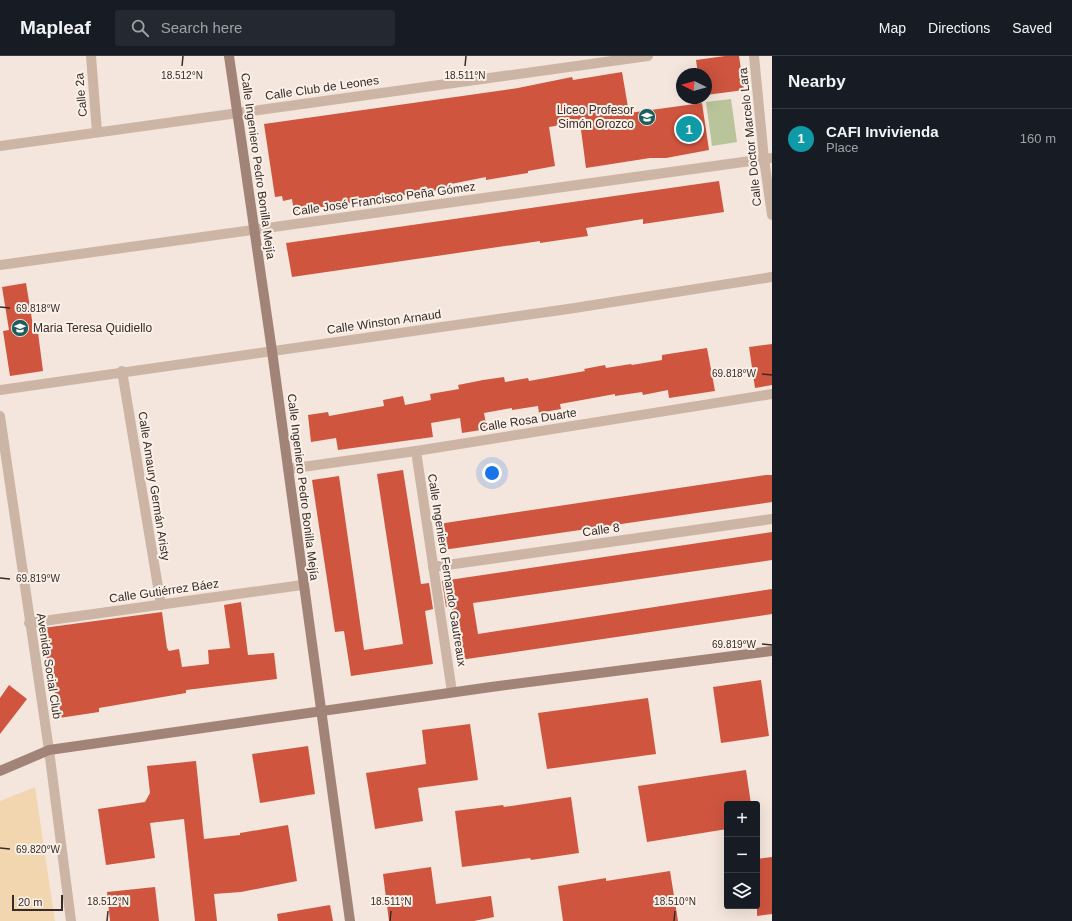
<!DOCTYPE html>
<html lang="en">
<head>
<meta charset="utf-8">
<style>
  :root { --surface:#171b24; --page:#242831; --text:#f1f3f6; --muted:#9ea1a6; --line:#363941; --accent:#0b8043 }
  body { margin:0; font-family:Helvetica,sans-serif; background:var(--page); color:var(--text) }
  .controls { position:absolute; right:12px; bottom:12px; display:grid; overflow:hidden; border-radius:4px; box-shadow:0 4px 16px #0002 }
  .controls button { width:36px; height:36px; display:grid; place-items:center; padding:0; border:0; border-bottom:1px solid var(--line); background:var(--surface); color:var(--text); font:20px sans-serif }
  .compass { position:absolute; left:676px; top:12px; width:36px; height:36px; border-radius:50%; background:var(--surface); box-shadow:0 4px 16px #0002; rotate:275deg }
  .scale { position:absolute; left:12px; bottom:10px; width:51px; box-sizing:border-box; padding-left:4px; border:2px solid #392c28; border-top:0; font-size:11px; line-height:14px; white-space:nowrap; color:#392c28; -webkit-text-stroke:3px #fbf1e9; paint-order:stroke }
  .you { position:absolute; left:492px; top:417px; width:14px; height:14px; margin:-10px; border:3px solid #fff; border-radius:50%; background:#1a73e8; box-shadow:0 0 0 6px #1a73e833 }
  .badge { display:grid; place-items:center; width:26px; height:26px; border-radius:50%; background:var(--accent); color:#fff; font-size:13px; font-weight:700 }
  .pin { position:absolute; translate:-50% -50%; border:2px solid #fff; box-shadow:0 1px 4px #0006 }
  .list { margin:0; padding:0; list-style:none }
  h2 { display:flex; justify-content:space-between; align-items:center; height:52px; margin:0; padding:0 16px; font-size:17px }
  h2 small { font-size:13px; font-weight:400; color:var(--muted) }
  .list li { display:grid; grid-template-columns:26px 1fr auto; gap:12px; align-items:center; box-sizing:border-box; height:60px; padding:0 16px; border-top:1px solid var(--line) }
  .list b { display:block; font-size:15px; white-space:nowrap }
  .list p { margin:0; font-size:13px; white-space:nowrap; color:var(--muted) }
  .list em { font-size:13px; font-style:normal; color:var(--muted) }
  .icon { flex:none; width:22px; height:22px; fill:none; stroke:currentColor; stroke-width:2; stroke-linecap:round; stroke-linejoin:round }
  .map { position:relative; flex:none; width:772px; height:865px; overflow:hidden }
  header { display:flex; align-items:center; gap:24px; box-sizing:border-box; height:56px; padding:0 20px; background:var(--surface); border-bottom:1px solid var(--line) }
  header strong { font-size:19px }
  nav { display:flex; gap:22px; margin-inline-start:auto; font-size:14px }
  .search { width:280px; height:36px; background:var(--page); display:flex; align-items:center; gap:10px; box-sizing:border-box; padding:0 14px; border-radius:4px; color:var(--muted); font-size:15px }
  main { display:flex }
  aside { flex:1; background:var(--surface) }
  .map>svg:first-child { display:block }
  .green { fill:#bac49a }
  .sand { fill:#f2d6b0 }
  .building { fill:#cf553f }
  .lines { fill:none; stroke-linecap:round; stroke-linejoin:round }
  .street { stroke:#cdb5a6; stroke-width:10 }
  .secondary { stroke:#a18378; stroke-width:10 }
  .ticks { fill:none; stroke:#392c28; stroke-width:1.5 }
  .labels { text-anchor:middle; stroke-width:4; stroke-linejoin:round; paint-order:stroke }
  .street-label { font-size:12px; fill:#392c28; stroke:#fbf1e9 }
  .poi-label { font-size:12px; fill:#392c28; stroke:#fbf1e9; text-anchor:end }
  .ticks-label { font-size:10px; text-anchor:middle; fill:#392c28; stroke:#fbf1e9; stroke-width:4; stroke-linejoin:round; paint-order:stroke }
</style>
</head>
<body>
<header>
<strong>Mapleaf</strong>
<div class="search"><svg class="icon" aria-label="search" viewBox="0 0 24 24"><circle cx="10" cy="10" r="6"/><path d="M15 15l6 6"/></svg>Search here</div>
<nav><a>Map</a><a>Directions</a><a>Saved</a></nav>
</header>
<main>
<div class="map">
<svg width="772" height="865" viewBox="0 0 772 865">
  <rect width="100%" height="100%" fill="#f4e6dc"/>
  <polygon class="green" points="731,43 737,86 712,90 706,46"/>
  <polygon class="sand" points="35,731 55,865 0,865 0,745"/>
  <g class="building">
    <polygon points="725,0 739,0 744,34 706,39 706,18 698,18 696,4"/>
    <polygon points="622,16 629,57 702,47 709,94 666,102 650,102 586,112 580,66 549,71 555,110 528,115 528,117 486,124 486,121 451,128 452,131 433,135 294,155 292,143 283,145 282,140 275,141 264,68 518,32 572,21 573,24"/>
    <polygon points="719,125 724,156 643,168 643,163 618,167 586,172 588,180 567,183 540,187 540,185 292,221 286,187"/>
    <polygon points="26,227 33,270 37,269 43,315 10,320 3,275 9,274 2,231"/>
    <polygon points="772,288 772,329 755,332 749,291"/>
    <polygon points="707,292 715,335 669,342 668,334 643,339 642,336 615,340 615,338 560,348 561,353 539,357 538,350 512,354 512,352 484,357 487,373 462,377 460,362 431,367 433,381 338,394 336,382 311,386 308,359 328,356 329,360 384,350 383,344 403,340 405,349 431,344 430,338 459,333 458,329 483,324 504,321 505,326 528,322 529,325 585,315 584,313 605,309 606,312 631,308 632,309 662,304 662,299"/>
    <polygon points="403,414 421,528 429,527 433,553 425,555 433,608 351,620 344,575 335,576 312,424 339,420 364,594 403,588 377,418"/>
    <polygon points="766,419 772,419 772,446 443,494 438,468"/>
    <polygon points="772,476 772,504 473,547 478,578 772,533 772,558 460,604 452,550 446,551 442,525"/>
    <polygon points="241,546 248,599 274,597 277,623 186,634 186,637 99,652 99,656 59,662 54,632 50,633 43,572 162,556 167,592 169,595 179,593 182,611 209,608 208,594 230,592 224,549"/>
    <polygon points="761,624 769,680 721,687 713,631"/>
    <polygon points="9,629 27,643 0,678 0,642"/>
    <polygon points="648,642 656,698 547,713 538,657"/>
    <polygon points="470,668 478,724 418,732 423,765 375,773 366,717 426,708 422,674"/>
    <polygon points="308,690 315,738 260,747 252,698"/>
    <polygon points="196,705 204,783 240,779 240,777 288,769 297,825 241,836 214,838 217,865 195,865 184,763 150,767 155,802 106,809 98,753 145,746 150,737 147,710"/>
    <polygon points="746,714 751,748 727,748 727,773 647,786 638,730"/>
    <polygon points="571,741 579,797 531,804 530,802 462,811 455,755 503,749 504,751"/>
    <polygon points="772,801 772,858 757,860 757,803"/>
    <polygon points="431,811 436,848 491,840 494,861 474,865 389,865 383,818"/>
    <polygon points="670,815 678,865 563,865 558,830 606,822 606,825"/>
    <polygon points="155,831 159,865 110,865 107,836"/>
    <polygon points="330,849 333,865 278,865 277,858"/>
  </g>
  <g class="lines">
    <g class="street">
      <polyline points="91,0 97,76"/>
      <polyline points="754,0 764,103 772,159"/>
      <polyline points="0,90 648,0"/>
      <polyline points="0,209 772,102"/>
      <polyline points="122,315 161,549"/>
      <polyline points="0,334 568,253 772,221"/>
      <polyline points="0,360 49,694 71,865"/>
      <polyline points="416,395 452,636"/>
      <polyline points="288,413 416,395 772,338"/>
      <polyline points="433,511 772,463"/>
      <polyline points="29,567 302,529"/>
    </g>
    <g class="secondary">
      <polyline points="229,0 272,295 350,865"/>
      <polyline points="0,715 49,694 491,631 772,595"/>
    </g>
  </g>
  <path class="ticks" d="M182,10l1,-10M465,10l1,-10M0,251l10,1M762,318l10,1M0,522l10,1M762,588l10,1M0,792l10,1M107,865l1,-10M390,865l1,-10M674,865l1,-10"/>
  <defs>
    <symbol id="school-disc" viewBox="-11 -11 22 22"><circle r="9.5" fill="#1a5e5d" stroke="#fbf1e9"/><path d="M0-5L7-2L0 1L-7-2ZM-4 1L0 2.5L4 1V4Q0 6-4 4Z" fill="#fff"/></symbol>
  </defs>
  <g fill-rule="evenodd">
    <use href="#school-disc" x="637" y="51" width="20" height="20"/>
    <use href="#school-disc" x="10" y="262" width="20" height="20"/>
  </g>
  <g class="labels">
    <g class="street-label">
      <text transform="translate(322 32) rotate(-8)" y="4">Calle Club de Leones</text>
      <text transform="translate(81 39) rotate(-95)" y="4">Calle 2a</text>
      <text transform="translate(750 81) rotate(-96)" y="4">Calle Doctor Marcelo Lara</text>
      <text transform="translate(258 110) rotate(82)" y="4">Calle Ingeniero Pedro Bonilla Mejía</text>
      <text transform="translate(384 143) rotate(-8)" y="4">Calle José Francisco Peña Gómez</text>
      <text transform="translate(384 266) rotate(-8)" y="4">Calle Winston Arnaud</text>
      <text transform="translate(528 364) rotate(-9)" y="4">Calle Rosa Duarte</text>
      <text transform="translate(154 430) rotate(81)" y="4">Calle Amaury Germán Aristy</text>
      <text transform="translate(303 431) rotate(83)" y="4">Calle Ingeniero Pedro Bonilla Mejía</text>
      <text transform="translate(601 474) rotate(-8)" y="4">Calle 8</text>
      <text transform="translate(447 514) rotate(81)" y="4">Calle Ingeniero Fernando Gautreaux</text>
      <text transform="translate(164 535) rotate(-8)" y="4">Calle Gutiérrez Báez</text>
      <text transform="translate(49 610) rotate(81)" y="4">Avenida Social Club</text>
    </g>
    <g class="poi-label">
      <text x="634" y="58">Liceo Profesor<tspan x="634" dy="14">Simón Orozco</tspan></text>
      <text x="33" y="276" text-anchor="start">Maria Teresa Quidiello</text>
    </g>
  </g>
  <g class="ticks-label">
    <text x="182" y="23">18.512°N</text>
    <text x="465" y="23">18.511°N</text>
    <text x="38" y="256">69.818°W</text>
    <text x="734" y="321">69.818°W</text>
    <text x="38" y="526">69.819°W</text>
    <text x="734" y="592">69.819°W</text>
    <text x="38" y="797">69.820°W</text>
    <text x="108" y="849">18.512°N</text>
    <text x="391" y="849">18.511°N</text>
    <text x="675" y="849">18.510°N</text>
  </g>
</svg>
<div class="controls">
<button>+</button>
<button>−</button>
<button><svg class="icon" aria-label="layers" viewBox="0 0 24 24"><path d="M12 4l9 5-9 5-9-5zM3 14l9 5 9-5"/></svg></button>
</div>
<svg class="compass" viewBox="-18 -18 36 36"><path d="M0-13l5 13h-10z" fill="#e53935"/><path d="M0 13l5-13h-10z" fill="#9ea1a6"/></svg>
<div class="scale">20 m</div>
<div class="you"></div>
<div class="pin badge" style="left:689px;top:73px;background:#0f9aa8">1</div>
</div>
<aside>
<h2>Nearby<small></small></h2>
<ul class="list">
<li><span class="badge" style="background:#0f9aa8">1</span><div><b>CAFI Invivienda</b><p>Place</p></div><em>160 m</em></li>
</ul>
</aside>
</main>
</body>
</html>
